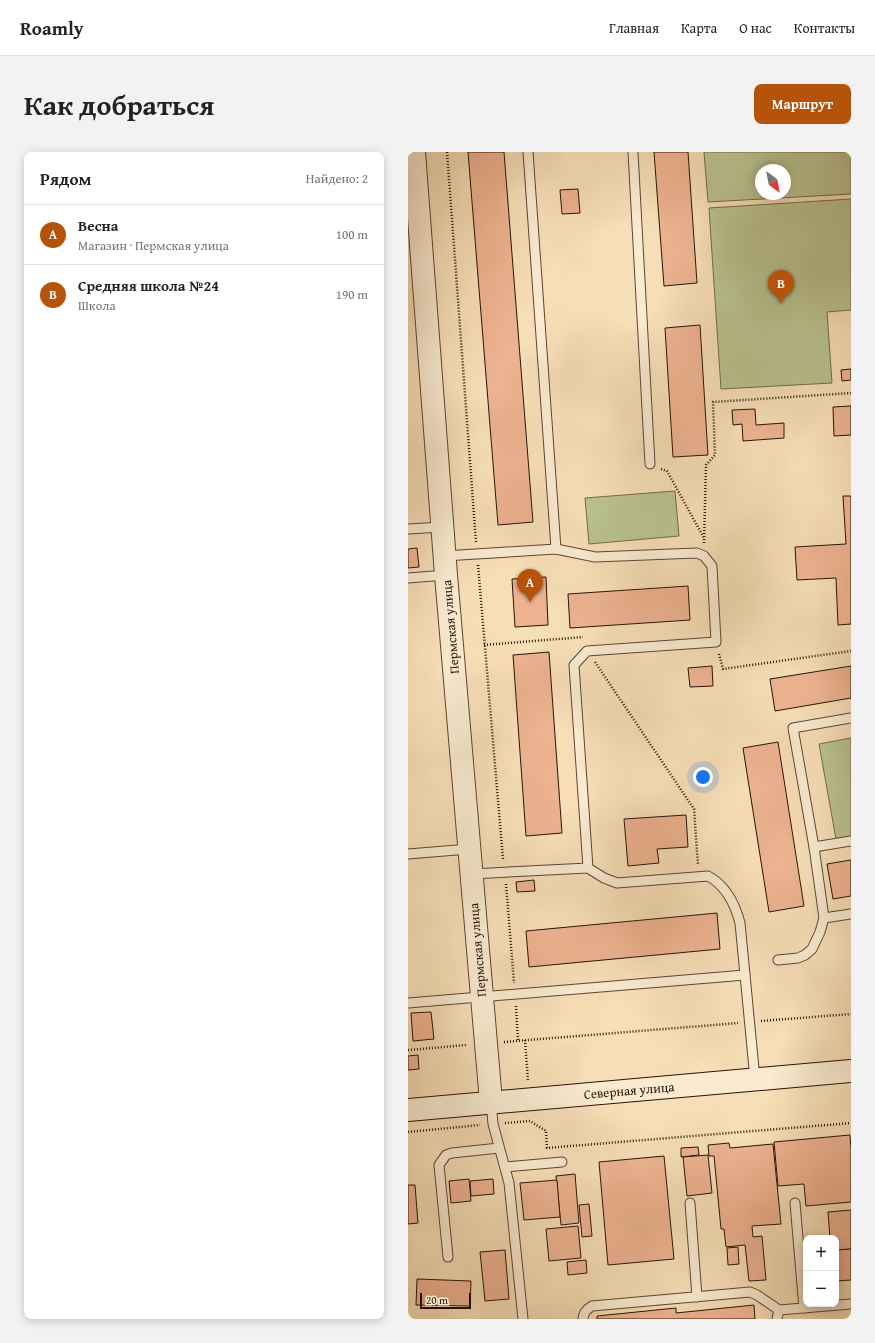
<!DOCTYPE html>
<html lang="ru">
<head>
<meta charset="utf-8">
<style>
  :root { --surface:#fff; --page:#f2f2f2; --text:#222; --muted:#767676; --line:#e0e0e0; --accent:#b45309 }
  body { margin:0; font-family:"Gentium Book Plus",serif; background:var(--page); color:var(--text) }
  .controls { position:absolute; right:12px; bottom:12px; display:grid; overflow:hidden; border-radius:8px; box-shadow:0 2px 10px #0003 }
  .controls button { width:36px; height:36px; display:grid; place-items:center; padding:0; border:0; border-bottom:1px solid var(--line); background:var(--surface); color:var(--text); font:20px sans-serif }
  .compass { position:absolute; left:347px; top:12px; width:36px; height:36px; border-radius:50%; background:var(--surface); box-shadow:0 2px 10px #0003; rotate:148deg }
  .scale { position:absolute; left:12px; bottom:10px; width:51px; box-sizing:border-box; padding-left:4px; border:2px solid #2b1208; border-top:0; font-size:11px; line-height:14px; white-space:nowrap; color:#2b1208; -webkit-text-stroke:3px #f9ead0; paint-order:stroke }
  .you { position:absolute; left:295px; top:625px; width:14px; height:14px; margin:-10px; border:3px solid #fff; border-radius:50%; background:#1a73e8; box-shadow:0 0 0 6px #1a73e833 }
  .badge { display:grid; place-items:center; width:26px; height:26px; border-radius:50%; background:var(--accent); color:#fff; font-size:13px; font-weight:700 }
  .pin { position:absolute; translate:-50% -33px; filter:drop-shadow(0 1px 2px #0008) }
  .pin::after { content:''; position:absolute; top:21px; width:14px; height:12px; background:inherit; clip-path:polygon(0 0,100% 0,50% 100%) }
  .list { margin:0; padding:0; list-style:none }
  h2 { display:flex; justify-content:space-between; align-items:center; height:52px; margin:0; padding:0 16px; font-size:17px }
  h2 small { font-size:13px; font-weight:400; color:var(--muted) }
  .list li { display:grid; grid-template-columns:26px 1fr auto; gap:12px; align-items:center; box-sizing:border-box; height:60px; padding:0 16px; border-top:1px solid var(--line) }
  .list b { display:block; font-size:15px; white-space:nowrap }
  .list p { margin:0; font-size:13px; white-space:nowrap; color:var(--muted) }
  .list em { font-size:13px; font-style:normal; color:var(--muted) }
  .map { position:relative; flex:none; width:443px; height:1167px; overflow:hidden; border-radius:8px }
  header { display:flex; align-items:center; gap:24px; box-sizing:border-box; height:56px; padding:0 20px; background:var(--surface); border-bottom:1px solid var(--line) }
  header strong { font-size:19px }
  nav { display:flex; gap:22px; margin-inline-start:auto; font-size:14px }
  .intro { display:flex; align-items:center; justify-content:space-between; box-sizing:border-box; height:96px; padding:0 24px }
  h1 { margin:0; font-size:28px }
  .button { padding:10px 18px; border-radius:8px; background:var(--accent); color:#fff; font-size:14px; font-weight:700 }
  main { display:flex; gap:24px; padding:0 24px }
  aside { flex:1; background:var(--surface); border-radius:8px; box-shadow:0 2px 10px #0003 }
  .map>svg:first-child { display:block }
  .green { fill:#bac290; stroke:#726a4c; fill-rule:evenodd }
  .building { fill:#edb390; stroke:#2b1208 }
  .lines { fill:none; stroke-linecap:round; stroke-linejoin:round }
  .service-casing { stroke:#5e4534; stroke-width:11 }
  .tertiary-casing { stroke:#5e4534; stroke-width:24 }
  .secondary-casing { stroke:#2b1208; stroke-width:24 }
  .path { stroke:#2b1208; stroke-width:2.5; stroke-dasharray:1 2; stroke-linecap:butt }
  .service { stroke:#f9ead0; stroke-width:9 }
  .tertiary { stroke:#f9ead0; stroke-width:22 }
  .secondary { stroke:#f9ead0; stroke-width:22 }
  .labels { text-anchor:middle; stroke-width:3; stroke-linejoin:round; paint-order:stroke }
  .street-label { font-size:13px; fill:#2b1208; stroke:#f9ead0 }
</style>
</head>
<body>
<header>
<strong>Roamly</strong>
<nav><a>Главная</a><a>Карта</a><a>О нас</a><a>Контакты</a></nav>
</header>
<div class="intro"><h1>Как добраться</h1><a class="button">Маршрут</a></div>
<main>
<aside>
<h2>Рядом<small>Найдено: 2</small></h2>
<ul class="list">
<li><span class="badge">A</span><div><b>Весна</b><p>Магазин · Пермская улица</p></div><em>100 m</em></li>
<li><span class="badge">B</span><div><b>Средняя школа №24</b><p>Школа</p></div><em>190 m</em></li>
</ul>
</aside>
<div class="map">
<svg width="443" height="1167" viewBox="0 0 443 1167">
  <rect width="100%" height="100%" fill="#f6deb7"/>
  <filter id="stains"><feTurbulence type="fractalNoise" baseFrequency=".005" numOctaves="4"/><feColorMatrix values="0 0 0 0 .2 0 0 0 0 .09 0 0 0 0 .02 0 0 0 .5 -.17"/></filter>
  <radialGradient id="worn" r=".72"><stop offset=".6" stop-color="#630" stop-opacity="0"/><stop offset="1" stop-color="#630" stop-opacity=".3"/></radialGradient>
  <g class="green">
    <path d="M296,0h147v42l-143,8zM353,18h24v24h-24z"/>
    <polygon points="443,47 443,158 419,160 424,231 313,237 301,56"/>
    <polygon points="267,339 271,384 181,392 177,346"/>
    <polygon points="443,586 443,684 428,687 411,592"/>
  </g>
  <g class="building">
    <polygon points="60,0 96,0 125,370 90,373"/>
    <polygon points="246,0 280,0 289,131 256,134"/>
    <polygon points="170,37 172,61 154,62 152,38"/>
    <polygon points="292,173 300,303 265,305 257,176"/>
    <polygon points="443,217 443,228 434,229 433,218"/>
    <polygon points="443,254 443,283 426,284 425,255"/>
    <polygon points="347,257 348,273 376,271 376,286 335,289 334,272 325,273 324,258"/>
    <polygon points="435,344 443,344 443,472 430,473 428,426 389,428 387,395 438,392"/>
    <polygon points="9,396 11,415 0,416 0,397"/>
    <polygon points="138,425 140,473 107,475 104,427"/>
    <polygon points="280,434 282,468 162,476 160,442"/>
    <polygon points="141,500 154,681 118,684 105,503"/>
    <polygon points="304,514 305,534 282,535 280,516"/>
    <polygon points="443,514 443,546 367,559 362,527"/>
    <polygon points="370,590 396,754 361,760 335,596"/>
    <polygon points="278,663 280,695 249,697 251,711 220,714 216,667"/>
    <polygon points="443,708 443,744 425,747 419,712"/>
    <polygon points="126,728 127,739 109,740 108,730"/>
    <polygon points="309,761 312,797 121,815 118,779"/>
    <polygon points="23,860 26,887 5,889 3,861"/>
    <polygon points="10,903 11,917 0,918 0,904"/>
    <polygon points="442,983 443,997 443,1050 398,1054 396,1032 370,1034 366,990"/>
    <polygon points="321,991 322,996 365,992 373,1072 344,1074 345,1085 354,1084 358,1128 341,1129 337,1093 318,1095 316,1077 313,1077 306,1004 301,1004 300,993"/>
    <polygon points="290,995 291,1003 273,1005 273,996"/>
    <polygon points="300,1003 304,1041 279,1044 275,1005"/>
    <polygon points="256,1004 266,1107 200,1113 191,1010"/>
    <polygon points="167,1022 171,1071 153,1073 148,1024"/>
    <polygon points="61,1027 63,1049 43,1051 41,1029"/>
    <polygon points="85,1027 86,1042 63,1044 62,1029"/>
    <polygon points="149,1028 152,1065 116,1068 112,1031"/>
    <polygon points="0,1033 7,1033 10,1071 0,1072"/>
    <polygon points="181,1052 184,1084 174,1085 171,1053"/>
    <polygon points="443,1058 443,1097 428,1098 428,1086 422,1086 420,1060"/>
    <polygon points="170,1074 173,1106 141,1109 138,1077"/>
    <polygon points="330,1095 331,1112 320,1113 319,1096"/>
    <polygon points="443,1097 443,1128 428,1129 428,1098"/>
    <polygon points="97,1098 101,1147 77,1149 72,1100"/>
    <polygon points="178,1108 179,1121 160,1123 159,1110"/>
    <polygon points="9,1127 63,1129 62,1154 8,1153"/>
    <polygon points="346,1153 347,1167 189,1167 189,1164 268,1156 268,1161"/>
  </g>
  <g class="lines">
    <defs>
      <g id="service">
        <polyline points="225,0 242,312"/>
        <polyline points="0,377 34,375"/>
        <polyline points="36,404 148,397"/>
        <polyline points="0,426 38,423"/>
        <polyline points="406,695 443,689"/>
        <polyline points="0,702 61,697"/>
        <path d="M180,716l16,10 13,5 91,-7c17,9 27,28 32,47l15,156"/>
        <polyline points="63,722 180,716 166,513 179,499 308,490 304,414 296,404 289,401 187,405 148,397 120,0"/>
        <polyline points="416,766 443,762"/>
        <polyline points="370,808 390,806 397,803 404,797 412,780 416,766 406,695 385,576 443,566"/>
        <polyline points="0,851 337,823"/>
        <polyline points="83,950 85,972 101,1031 115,1167"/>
        <polyline points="97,1015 154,1010"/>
        <polyline points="282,1051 289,1145"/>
        <polyline points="387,1051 396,1156"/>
        <polyline points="40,1105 31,1013 38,1003 44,1001 91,996"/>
        <path d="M175,1167c0,-6 4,-10 9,-13l158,-14 7,3 22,15"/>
        <polyline points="369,1167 371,1158 443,1152"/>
      </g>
      <polyline id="tertiary" points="6,0 38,423 83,950"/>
      <polyline id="secondary" points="0,958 443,919"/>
    </defs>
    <use href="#service" class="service-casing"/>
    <use href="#tertiary" class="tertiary-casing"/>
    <use href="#secondary" class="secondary-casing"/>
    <g class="path">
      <polyline points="39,0 68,390"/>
      <polyline points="253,317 259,319 296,386"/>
      <polyline points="296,391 298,313 307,303 305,250 443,241"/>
      <polyline points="70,413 95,707"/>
      <polyline points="76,493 175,485"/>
      <polyline points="311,502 315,517 443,499"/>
      <polyline points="187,510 286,657 290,713"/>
      <polyline points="98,732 106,831"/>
      <polyline points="108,854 110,888"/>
      <polyline points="353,869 443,862"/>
      <polyline points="117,888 120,929"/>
      <polyline points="96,890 330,871"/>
      <polyline points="0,898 59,893"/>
      <polyline points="97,971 122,969 138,979 139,996 443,971"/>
      <polyline points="0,980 72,973"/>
    </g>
    <use href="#service" class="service"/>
    <use href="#tertiary" class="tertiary"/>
    <use href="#secondary" class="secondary"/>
  </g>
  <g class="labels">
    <g class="street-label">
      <text transform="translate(42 475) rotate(-95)" y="5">Пермская улица</text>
      <text transform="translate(69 798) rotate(-95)" y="5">Пермская улица</text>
      <text transform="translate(221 938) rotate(-5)" y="5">Северная улица</text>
    </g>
  </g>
  <rect width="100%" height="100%" filter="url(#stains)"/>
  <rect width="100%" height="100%" fill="url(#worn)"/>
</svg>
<div class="controls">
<button>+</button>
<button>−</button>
</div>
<svg class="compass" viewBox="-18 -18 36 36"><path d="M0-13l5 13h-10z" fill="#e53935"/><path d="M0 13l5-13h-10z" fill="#767676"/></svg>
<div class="scale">20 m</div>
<div class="you"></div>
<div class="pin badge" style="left:122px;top:450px">A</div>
<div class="pin badge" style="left:373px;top:151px">B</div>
</div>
</main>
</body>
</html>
